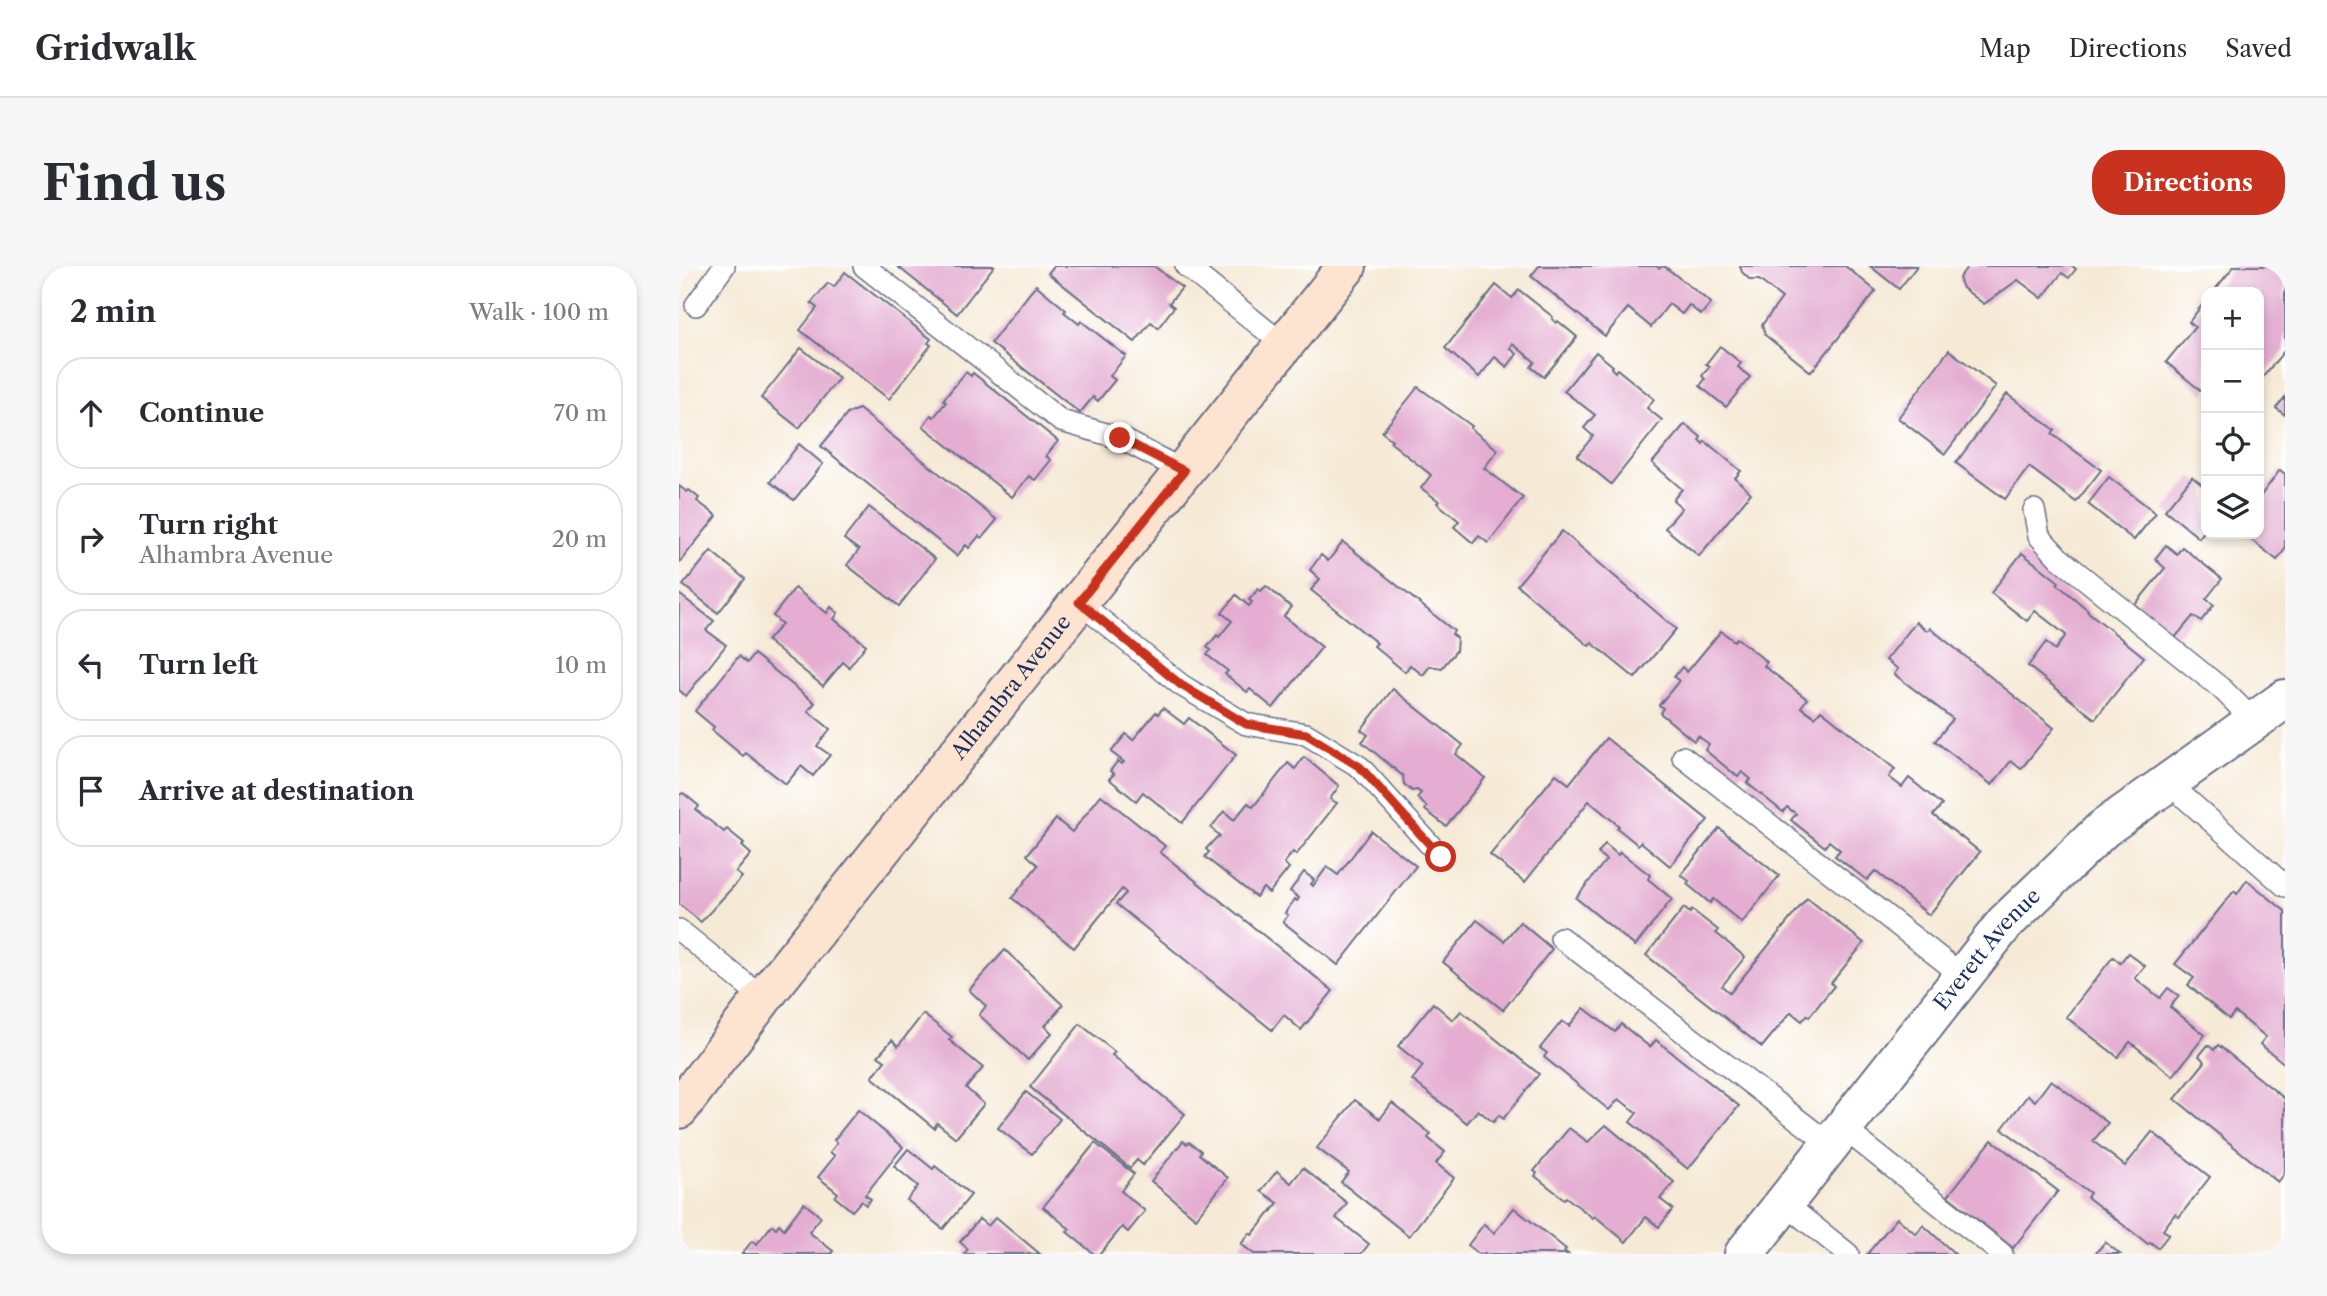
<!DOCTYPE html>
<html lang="en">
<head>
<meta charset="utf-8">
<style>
  :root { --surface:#fff; --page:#f7f7f7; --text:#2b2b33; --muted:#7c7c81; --line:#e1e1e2; --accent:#c8321e }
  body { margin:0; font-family:"Libre Caslon Text",serif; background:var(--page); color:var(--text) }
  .controls { position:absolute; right:21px; top:21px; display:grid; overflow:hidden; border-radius:14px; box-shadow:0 4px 10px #0003 }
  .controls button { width:63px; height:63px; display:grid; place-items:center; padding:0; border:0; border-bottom:2px solid var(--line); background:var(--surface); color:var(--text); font:35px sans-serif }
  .stop { position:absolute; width:21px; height:21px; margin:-16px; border:5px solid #c8321e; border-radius:50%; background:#fff }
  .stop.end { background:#c8321e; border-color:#fff; box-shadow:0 2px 7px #0008 }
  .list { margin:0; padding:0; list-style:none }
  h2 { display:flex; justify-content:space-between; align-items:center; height:91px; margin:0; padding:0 28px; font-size:30px }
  h2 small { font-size:23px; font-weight:400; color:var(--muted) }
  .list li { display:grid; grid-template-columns:46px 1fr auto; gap:21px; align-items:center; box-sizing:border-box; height:112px; margin:0 14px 14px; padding:0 14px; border:2px solid var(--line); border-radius:28px }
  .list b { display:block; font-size:26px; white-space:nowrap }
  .list p { margin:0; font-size:23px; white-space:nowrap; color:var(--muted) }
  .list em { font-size:23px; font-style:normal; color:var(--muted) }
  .icon { flex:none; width:38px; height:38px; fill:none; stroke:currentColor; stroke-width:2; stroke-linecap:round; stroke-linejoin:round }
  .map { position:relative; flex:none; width:1606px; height:988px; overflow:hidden; border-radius:28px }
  header { display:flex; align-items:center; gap:42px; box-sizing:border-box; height:98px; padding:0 35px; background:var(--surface); border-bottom:2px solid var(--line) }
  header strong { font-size:33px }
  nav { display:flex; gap:38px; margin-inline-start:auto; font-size:24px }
  .intro { display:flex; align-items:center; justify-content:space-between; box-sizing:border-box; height:168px; padding:0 42px }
  h1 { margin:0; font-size:49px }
  .button { padding:18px 32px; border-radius:28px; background:var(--accent); color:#fff; font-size:24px; font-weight:700 }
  main { display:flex; gap:42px; padding:0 42px }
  aside { flex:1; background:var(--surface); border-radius:28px; box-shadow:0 4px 10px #0003 }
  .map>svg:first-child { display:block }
  .building { fill:#e4add1 }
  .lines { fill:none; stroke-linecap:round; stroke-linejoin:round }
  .lane-casing { stroke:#687088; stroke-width:24 }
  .street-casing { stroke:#687088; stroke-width:42 }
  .secondary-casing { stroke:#687088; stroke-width:42 }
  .lane { stroke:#fff; stroke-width:21 }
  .street { stroke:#fff; stroke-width:38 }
  .secondary { stroke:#fde4d0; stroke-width:38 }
  .route { stroke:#c8321e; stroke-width:9 }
  .labels { text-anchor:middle; stroke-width:5; stroke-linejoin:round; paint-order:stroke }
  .street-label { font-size:21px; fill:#1b2f5e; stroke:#fff }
</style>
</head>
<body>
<header>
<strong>Gridwalk</strong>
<nav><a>Map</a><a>Directions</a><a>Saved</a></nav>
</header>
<div class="intro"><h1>Find us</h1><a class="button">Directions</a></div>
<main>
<aside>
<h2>2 min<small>Walk · 100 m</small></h2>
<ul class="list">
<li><svg class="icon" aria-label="ahead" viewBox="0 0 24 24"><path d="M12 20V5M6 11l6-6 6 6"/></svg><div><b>Continue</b></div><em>70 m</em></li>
<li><svg class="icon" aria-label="right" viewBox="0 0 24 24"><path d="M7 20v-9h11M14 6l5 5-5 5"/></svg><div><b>Turn right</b><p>Alhambra Avenue</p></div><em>20 m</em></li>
<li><svg class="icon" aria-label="left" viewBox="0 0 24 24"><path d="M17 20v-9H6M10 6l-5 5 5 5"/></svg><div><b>Turn left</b></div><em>10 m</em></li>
<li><svg class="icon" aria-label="arrive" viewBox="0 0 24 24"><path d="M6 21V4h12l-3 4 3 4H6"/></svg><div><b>Arrive at destination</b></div></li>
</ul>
</aside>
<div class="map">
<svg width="1606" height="988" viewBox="0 0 1606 988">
  <rect width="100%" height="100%" fill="#fff"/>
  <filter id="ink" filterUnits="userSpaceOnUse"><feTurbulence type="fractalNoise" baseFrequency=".0143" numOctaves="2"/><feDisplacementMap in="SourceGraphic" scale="14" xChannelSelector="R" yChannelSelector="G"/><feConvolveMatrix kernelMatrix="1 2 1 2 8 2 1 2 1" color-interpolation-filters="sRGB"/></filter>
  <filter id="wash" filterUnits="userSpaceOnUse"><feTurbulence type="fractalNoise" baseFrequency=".00686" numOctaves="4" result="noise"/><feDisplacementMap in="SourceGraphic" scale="28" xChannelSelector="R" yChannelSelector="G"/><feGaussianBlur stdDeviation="1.57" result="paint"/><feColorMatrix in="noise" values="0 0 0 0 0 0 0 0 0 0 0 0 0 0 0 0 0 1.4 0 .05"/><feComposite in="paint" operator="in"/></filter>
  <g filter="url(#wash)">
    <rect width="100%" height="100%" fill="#f6ead6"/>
    <g id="blocks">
      <g class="building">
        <polygon points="218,0 315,0 278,48"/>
        <polygon points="375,0 475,0 503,22 490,37 495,41 479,62 472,56 456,76 369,7"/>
        <polygon points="860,0 977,0 980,2 985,0 1032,37 1022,49 1010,39 1003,48 990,38 972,61 949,42 926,70 852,10"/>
        <polygon points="1061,0 1166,0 1197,25 1132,106 1086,69 1083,59 1103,32 1080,14 1071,14 1063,6"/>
        <polygon points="1191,0 1238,0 1220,23"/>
        <polygon points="1289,0 1393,0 1397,3 1390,12 1383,7 1363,32 1339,14 1305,38 1284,22 1280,12"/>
        <polygon points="1555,0 1606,0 1606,84 1584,111 1580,107 1580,26 1534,26"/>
        <polygon points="166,6 252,73 249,77 252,79 210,133 121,64 138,42 132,37 149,17 155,21"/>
        <polygon points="357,19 387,44 385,46 400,58 402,55 447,90 431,110 436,114 419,135 414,131 401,147 312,77"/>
        <polygon points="817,19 833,32 840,24 874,51 873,53 877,57 879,55 898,71 865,111 852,101 856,96 834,78 831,82 838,88 828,101 816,91 800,111 766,82"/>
        <polygon points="1527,34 1527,129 1487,96 1516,61 1510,56"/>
        <polygon points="1041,80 1062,97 1059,101 1071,111 1047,141 1021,120 1026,113 1023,110 1031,100 1027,98"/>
        <polygon points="122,82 160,112 120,162 82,132"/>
        <polygon points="1270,84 1317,120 1266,188 1219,152"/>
        <polygon points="917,86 934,100 932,102 936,106 938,103 975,133 968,142 983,154 932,218 898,190 914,170 905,162 916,149 885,125"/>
        <polygon points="287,106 292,110 294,107 379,175 367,190 372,194 356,214 350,210 333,231 244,160 252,149 255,151 267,136 264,134"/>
        <polygon points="739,121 793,160 791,162 819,184 805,202 844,232 809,277 800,270 794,277 775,261 780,255 758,237 760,235 742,222 752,209 711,176 713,174 703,166"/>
        <polygon points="1328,128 1376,164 1373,168 1422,204 1397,236 1350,201 1326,233 1277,197"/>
        <polygon points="1606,131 1606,149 1597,142"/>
        <polygon points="180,143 318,254 303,272 300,270 290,282 287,279 278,290 142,180 169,147"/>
        <polygon points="1006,158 1022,171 1020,174 1024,178 1026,175 1062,205 1056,212 1072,227 1020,290 986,262 1003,242 994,234 1003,223 973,197"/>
        <polygon points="120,178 144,198 115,234 91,216"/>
        <polygon points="1601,204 1606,208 1606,283 1598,294 1565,268 1580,268 1580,232"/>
        <polygon points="1430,211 1477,247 1455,274 1409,238"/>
        <polygon points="1513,211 1527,222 1527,263 1520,272 1486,244"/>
        <polygon points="0,220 8,226 10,224 20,232 18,235 38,250 0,297"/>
        <polygon points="190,241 256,293 220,340 168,299 180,284 165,273"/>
        <polygon points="883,265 997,363 956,412 913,377 910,380 838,319"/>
        <polygon points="664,276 775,365 773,368 778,372 777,385 763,402 751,400 744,409 731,399 726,406 695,380 698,377 632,324 641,313 631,304 642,289 649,295"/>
        <polygon points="1487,279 1498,288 1503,281 1543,313 1527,333 1535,339 1522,355 1514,350 1495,373 1455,340 1486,302 1476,293"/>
        <polygon points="32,285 66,313 39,347 4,319"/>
        <polygon points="1343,287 1380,316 1378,318 1409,344 1408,345 1465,391 1416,453 1349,400 1367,376 1376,384 1387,369 1356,345 1348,355 1312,327"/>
        <polygon points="587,320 612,341 605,350 643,381 594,442 571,423 568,426 546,408 549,405 528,389 532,384 528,381 538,369 540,371 553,355 543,347 557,329 570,340 573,336 570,334 579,323 582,325"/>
        <polygon points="116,322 148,347 152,341 159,347 155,353 187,379 170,401 164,396 144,420 88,375 103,358 94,350"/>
        <polygon points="0,328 35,355 27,364 47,379 7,430 0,424"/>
        <polygon points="1237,356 1248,365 1251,362 1375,462 1342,503 1332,495 1313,519 1256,475 1274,453 1215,408 1219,403 1207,394"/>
        <polygon points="1042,365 1055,375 1058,372 1088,396 1085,400 1128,433 1122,441 1136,451 1142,444 1216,503 1210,511 1223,521 1230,512 1263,539 1254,549 1301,586 1250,649 1196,605 1188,614 1156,590 1161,584 1150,575 1146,581 1112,554 1117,548 1108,541 1104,546 1068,517 1072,513 1063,506 1059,511 1026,484 1030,478 1019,470 1015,475 981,447 984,442 980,439 1000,415 995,411 1003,401 1008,406"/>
        <polygon points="75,388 136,437 129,445 151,463 138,480 151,489 134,510 122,500 107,518 67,487 64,490 33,464 35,461 16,445 60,390 68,397"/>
        <polygon points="714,423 784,479 777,488 806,512 767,560 746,544 748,541 738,532 742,527 738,524 733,525 725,518 724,510 683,476 689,469 682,464"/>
        <polygon points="484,442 505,458 510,452 557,489 503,557 464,526 457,535 430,513 435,508 431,505 439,495 443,498 445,496 432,486 447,468 454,474 477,446 479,448"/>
        <polygon points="927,472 1029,554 991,600 962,576 959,579 938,562 940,560 910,535 846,616 811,589 877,508 890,518"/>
        <polygon points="625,491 660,520 651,533 658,537 617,589 614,586 605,597 610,602 590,627 584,622 577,631 526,591 530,586 527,583 538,571 540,572 541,570 532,562 545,545 555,554 569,537 574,541 609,497 616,503"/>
        <polygon points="4,527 20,540 17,544 45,566 48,563 65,577 63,580 72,588 57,606 63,611 22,656 0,638 0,529"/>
        <polygon points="422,529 486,580 481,586 654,725 622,764 605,749 593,764 437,638 447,627 443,623 395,682 333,632 359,599 348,589 377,553 393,566"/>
        <polygon points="1040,562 1100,610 1063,657 1034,633 1031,637 1008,618 1010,615 1002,609"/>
        <polygon points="692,565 737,600 659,699 604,656 609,649 606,647 616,633 618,635 620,632 611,625 625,606 635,614 632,618 634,620 648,601 659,609"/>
        <polygon points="926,578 939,589 941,586 971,609 969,613 993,633 956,680 897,632 927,594 919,587"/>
        <polygon points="1568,614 1606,645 1606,798 1581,778 1587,771 1556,746 1550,753 1509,719 1515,712 1496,698 1555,625 1558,628"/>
        <polygon points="1128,632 1185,677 1152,717 1155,720 1130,751 1128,749 1123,755 1112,746 1083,781 967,689 1005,642 1011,647 1013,644 1039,664 1037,667 1066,691 1043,720 1051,727"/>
        <polygon points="798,654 825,675 841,656 873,683 824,744 764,696"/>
        <polygon points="326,684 384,739 366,760 373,767 349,794 300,749 307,740 290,724"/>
        <polygon points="1449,687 1466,700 1456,712 1481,732 1489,722 1500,730 1491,741 1526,769 1494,810 1451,776 1439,791 1387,751 1434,691 1441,697"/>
        <polygon points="754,737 774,754 782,745 860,808 824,853 820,849 814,856 799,844 788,857 733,814 744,800 719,780"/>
        <polygon points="905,742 936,766 942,758 971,781 977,774 1060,840 1009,903 951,856 958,847 940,833 930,844 865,791 868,787 861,782 883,755 890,760"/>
        <polygon points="244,748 273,771 270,774 304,802 287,822 305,838 277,872 258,857 255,862 193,811 206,795 199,790 213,774 219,780"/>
        <polygon points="401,758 436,786 433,789 506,848 464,899 458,894 451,902 351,821"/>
        <polygon points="1529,779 1535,784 1539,779 1606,833 1606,907 1599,916 1496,833 1526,796 1520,790"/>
        <polygon points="1372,814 1429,857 1414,875 1446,900 1473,866 1531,911 1500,951 1496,948 1484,964 1490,968 1479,982 1471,976 1469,978 1408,931 1411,927 1323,863 1349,829 1356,835"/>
        <polygon points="347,826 381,853 353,888 319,862"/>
        <polygon points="676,834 701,853 713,837 752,868 749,872 766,886 757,897 775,912 730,970 662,916 670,906 638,882"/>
        <polygon points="179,844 224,881 186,929 192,933 187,939 182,935 173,945 156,931 159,927 139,911 156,890 151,886 158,877 155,874"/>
        <polygon points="927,859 995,916 981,933 994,943 980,961 967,951 947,976 916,950 914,952 887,931 885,933 856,910 858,907 855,905 890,862 909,876"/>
        <polygon points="1313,874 1379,925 1334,982 1269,930"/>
        <polygon points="504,875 508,878 510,876 522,885 520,888 549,912 517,952 472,915"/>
        <polygon points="416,877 455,908 442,925 466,945 449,966 443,961 421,988 415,988 388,966 391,963 364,941"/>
        <polygon points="229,883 254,903 256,900 292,929 264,963 228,934 239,920 215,900"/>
        <polygon points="624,902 668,937 657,952 690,978 682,988 575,988 562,978 571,967 573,969 599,937 582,925 598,905 612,917"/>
        <polygon points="125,937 142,951 130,966 154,985 152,988 63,988 73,975 78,978 93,959 97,962 100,958 105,963"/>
        <polygon points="835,942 887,983 885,985 889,988 800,988 789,979 805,958 815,967"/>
        <polygon points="317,951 361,988 285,988 289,983 281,976 300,953 309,960"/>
        <polygon points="1218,952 1237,968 1244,959 1276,988 1188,988"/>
        <polygon points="1426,976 1441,988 1416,988"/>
      </g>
    </g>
  </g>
  <g filter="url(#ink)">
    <use href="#blocks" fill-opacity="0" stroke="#687088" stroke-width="2"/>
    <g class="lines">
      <defs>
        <g id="lane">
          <polyline points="185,0 382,155 441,172 505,205"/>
          <polyline points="507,0 605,79"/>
          <polyline points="17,39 45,0"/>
          <polyline points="1355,244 1360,270 1380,292 1543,423 1575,455"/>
          <polyline points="400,336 502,419 567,458 627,468 681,501 762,591"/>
          <polyline points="1004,491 1284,710"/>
          <polyline points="1488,516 1606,620"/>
          <polyline points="0,664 84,732"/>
          <polyline points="882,672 1152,879"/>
          <polyline points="1164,862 1323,988"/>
          <polyline points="1105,937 1169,988"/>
        </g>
        <g id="street">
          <path id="s1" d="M1065,988l261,-331 98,-94 182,-130"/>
        </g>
        <g id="secondary">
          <path id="s2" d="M0,843l84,-111 584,-732"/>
        </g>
      </defs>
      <use href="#lane" class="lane-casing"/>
      <use href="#street" class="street-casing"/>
      <use href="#secondary" class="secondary-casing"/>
      <use href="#lane" class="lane"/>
      <use href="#street" class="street"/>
      <use href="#secondary" class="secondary"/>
    </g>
  </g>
  <g class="lines" filter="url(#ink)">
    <polyline class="route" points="441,172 505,205 400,336 502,419 567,458 627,468 681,501 762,591"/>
  </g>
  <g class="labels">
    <g class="street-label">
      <text dy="7" stroke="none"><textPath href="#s2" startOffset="537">Alhambra Avenue</textPath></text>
      <text dy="7" stroke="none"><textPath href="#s1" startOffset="390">Everett Avenue</textPath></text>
    </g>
  </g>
</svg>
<div class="controls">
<button>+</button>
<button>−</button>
<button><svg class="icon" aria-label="locate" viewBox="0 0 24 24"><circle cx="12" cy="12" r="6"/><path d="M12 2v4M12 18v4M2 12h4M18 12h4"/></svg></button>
<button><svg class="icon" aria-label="layers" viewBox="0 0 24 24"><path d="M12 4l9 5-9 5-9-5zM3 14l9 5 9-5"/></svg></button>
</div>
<div class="stop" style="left:762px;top:591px"></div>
<div class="stop end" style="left:441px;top:172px"></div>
</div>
</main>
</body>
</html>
